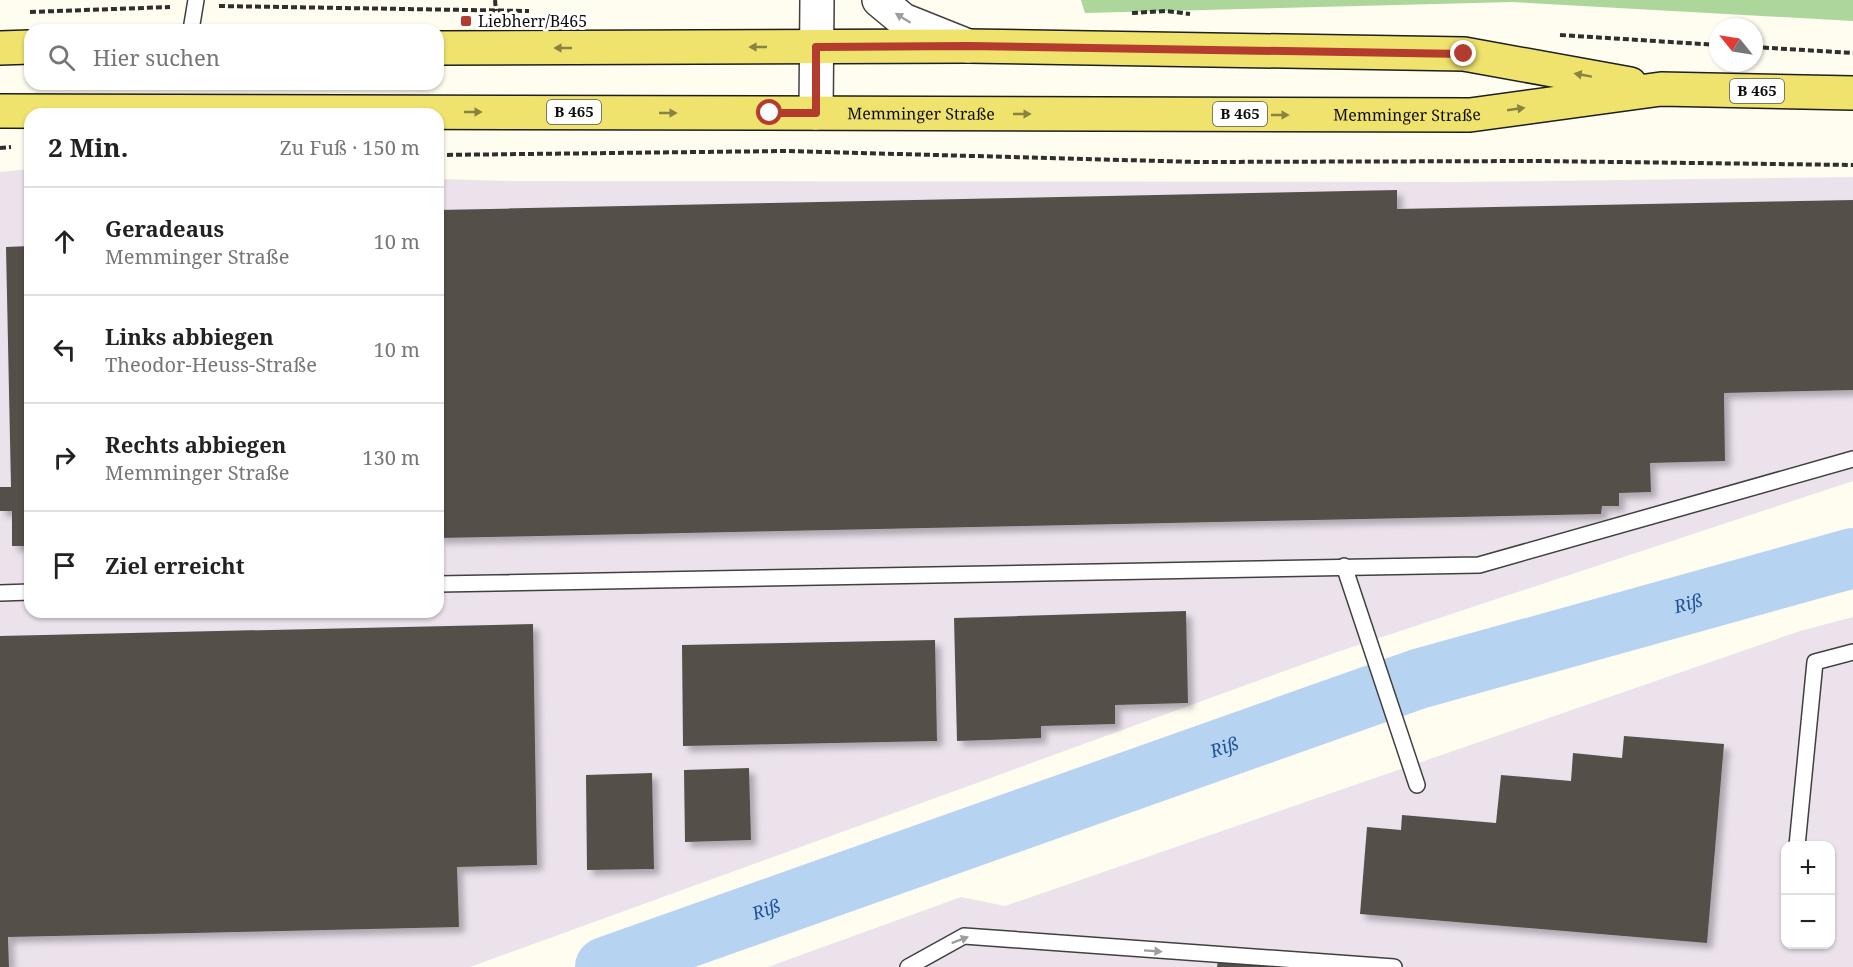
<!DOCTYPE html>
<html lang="de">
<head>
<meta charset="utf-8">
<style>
  :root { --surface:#fff; --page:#f2f2f2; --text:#222; --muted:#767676; --line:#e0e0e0 }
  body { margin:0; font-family:"Noto Serif",serif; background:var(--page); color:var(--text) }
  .controls { position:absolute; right:18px; bottom:18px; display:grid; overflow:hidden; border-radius:12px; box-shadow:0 2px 4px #0004 }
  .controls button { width:54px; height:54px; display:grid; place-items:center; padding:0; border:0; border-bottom:2px solid var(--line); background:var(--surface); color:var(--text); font:30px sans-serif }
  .compass { position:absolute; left:1709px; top:18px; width:54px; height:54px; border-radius:50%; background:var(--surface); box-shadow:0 2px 4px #0004; rotate:300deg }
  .stop { position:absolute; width:18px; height:18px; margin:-14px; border:4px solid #b43c2e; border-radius:50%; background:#fff }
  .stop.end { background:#b43c2e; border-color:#fff; box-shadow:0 2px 6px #0008 }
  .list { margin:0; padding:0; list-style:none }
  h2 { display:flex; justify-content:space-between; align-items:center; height:78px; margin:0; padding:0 24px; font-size:26px }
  h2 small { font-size:20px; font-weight:400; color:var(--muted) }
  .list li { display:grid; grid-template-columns:39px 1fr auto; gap:18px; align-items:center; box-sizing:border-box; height:108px; padding:0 24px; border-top:2px solid var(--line) }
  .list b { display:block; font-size:22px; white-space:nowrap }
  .list p { margin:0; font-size:20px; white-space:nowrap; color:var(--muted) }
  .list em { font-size:20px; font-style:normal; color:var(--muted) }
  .icon { flex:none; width:33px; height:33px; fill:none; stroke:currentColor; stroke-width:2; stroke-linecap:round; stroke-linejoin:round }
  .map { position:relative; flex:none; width:1853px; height:967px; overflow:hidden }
  .search { position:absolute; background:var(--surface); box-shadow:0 2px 4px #0004; left:24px; top:24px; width:420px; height:66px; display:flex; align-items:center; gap:15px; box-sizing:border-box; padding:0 21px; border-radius:18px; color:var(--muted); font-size:22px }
  .panel { position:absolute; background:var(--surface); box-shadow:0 2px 4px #0004; left:24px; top:108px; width:420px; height:510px; border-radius:18px }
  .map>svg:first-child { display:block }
  .industrial { fill:#ebe2eb; fill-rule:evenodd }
  .forest { fill:#add69b }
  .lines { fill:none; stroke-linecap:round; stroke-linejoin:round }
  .river { stroke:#b7d3f2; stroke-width:60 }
  .building { fill:#55504a; filter:url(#shadow) }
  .service-casing { stroke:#404040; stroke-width:18 }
  .tertiary-casing { stroke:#404040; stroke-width:36 }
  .primary-casing { stroke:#1e1e1e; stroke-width:36 }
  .path { stroke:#2f2f2f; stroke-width:4; stroke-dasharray:6 3; stroke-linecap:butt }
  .service { stroke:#fff; stroke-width:15 }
  .tertiary { stroke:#fff; stroke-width:33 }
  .primary { stroke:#efe36d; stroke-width:33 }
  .oneway { fill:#9e9e9e }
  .oneway2 { fill:#898342 }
  .route { stroke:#b43c2e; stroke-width:8 }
  .poi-dot { fill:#b43c2e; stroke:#fff; stroke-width:2 }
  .labels { text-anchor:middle; stroke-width:6; stroke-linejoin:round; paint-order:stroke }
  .shield { fill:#fff; stroke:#565656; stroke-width:1.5 }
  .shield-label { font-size:15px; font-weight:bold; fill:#0d0d0d }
  .poi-label { font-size:16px; fill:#0d0d0d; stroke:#fff; text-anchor:start }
  .street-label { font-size:16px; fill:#0d0d0d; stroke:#fff }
  .water-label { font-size:18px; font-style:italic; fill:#1f5197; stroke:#fff }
</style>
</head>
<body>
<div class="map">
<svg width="1853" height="967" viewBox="0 0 1853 967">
  <defs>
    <filter id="shadow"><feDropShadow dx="5.5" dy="5.5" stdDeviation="3" flood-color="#0004"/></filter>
  </defs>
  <rect width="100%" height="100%" fill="#fefdef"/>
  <g class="industrial">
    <polygon points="30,169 30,612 438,612 438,179 512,181 1457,182 1853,177 1853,481 1337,652 470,967 0,967 0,172"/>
    <path d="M1853,617v350h-1085l193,-70 44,9 795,-275zM1786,846h44v98h-44z"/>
  </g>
  <polygon class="forest" points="1081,0 1853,0 1853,21 1512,2 1085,13"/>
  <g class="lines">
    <path class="river" id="s1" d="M605,967l813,-288 435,-121"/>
  </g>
  <g class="building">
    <polygon points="1397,190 1397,209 1853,200 1853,390 1724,393 1725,461 1650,463 1651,492 1619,493 1619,506 1602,506 1601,514 438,538 438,210"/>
    <polygon points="30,246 30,546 12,546 12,511 0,511 0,487 11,487 6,247"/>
    <polygon points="1186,611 1188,703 1115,705 1115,724 1041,726 1041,738 957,741 954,618"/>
    <polygon points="533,624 537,865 457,867 459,927 8,937 9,967 0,967 0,636"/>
    <polygon points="935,640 937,741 683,746 682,645"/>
    <polygon points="1624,736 1724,744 1707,943 1360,914 1367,827 1401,830 1402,815 1496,823 1501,775 1571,781 1573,753 1622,758"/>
    <polygon points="749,768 751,840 685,842 684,770"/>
    <polygon points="652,773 654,869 587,870 586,775"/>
    <polygon points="1218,961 1270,965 1270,967 1217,967"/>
  </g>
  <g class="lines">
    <defs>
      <g id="service">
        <polyline points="191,30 196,0"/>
        <polyline points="1344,566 1417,785"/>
        <polyline points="438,584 1479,565 1853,459"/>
        <polyline points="0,593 30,592"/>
        <polyline points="1797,846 1815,662 1853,652"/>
        <polyline points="908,967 964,936 1394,967"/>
      </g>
      <g id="tertiary">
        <polyline points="879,0 903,20 968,46"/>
        <polyline points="816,113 817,0"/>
      </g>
      <g id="primary">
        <polyline points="0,48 30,47"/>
        <polyline points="438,48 968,46 1464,54 1630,84"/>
        <path id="s2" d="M0,111l1470,4 191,-26 192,4"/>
      </g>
    </defs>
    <use href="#service" class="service-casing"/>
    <use href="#tertiary" class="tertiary-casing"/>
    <use href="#primary" class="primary-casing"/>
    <g class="path">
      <polyline points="495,0 496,11"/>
      <polyline points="219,6 529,11"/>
      <polyline points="30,12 170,7"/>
      <polyline points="1132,13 1166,11 1190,14"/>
      <polyline points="1560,35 1718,45"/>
      <polyline points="1754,47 1853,53"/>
      <polyline points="0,148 11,147"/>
      <polyline points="438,155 786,151 1198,162 1537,161 1853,165"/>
    </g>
    <use href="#service" class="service"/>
    <use href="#tertiary" class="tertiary"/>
    <use href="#primary" class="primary"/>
  </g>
  <defs><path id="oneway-solid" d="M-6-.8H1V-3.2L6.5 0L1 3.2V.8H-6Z" transform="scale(1.5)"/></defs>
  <g class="oneway">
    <use href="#oneway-solid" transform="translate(903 18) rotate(-148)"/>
    <use href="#oneway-solid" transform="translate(960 940) rotate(-21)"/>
    <use href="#oneway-solid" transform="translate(1153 951) rotate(4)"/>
  </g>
  <g class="oneway2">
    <use href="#oneway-solid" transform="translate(758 47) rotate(180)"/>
    <use href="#oneway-solid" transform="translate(563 48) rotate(180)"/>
    <use href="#oneway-solid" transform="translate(1583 75) rotate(-170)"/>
    <use href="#oneway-solid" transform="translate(1516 109) rotate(-8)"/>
    <use href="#oneway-solid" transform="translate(473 112)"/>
    <use href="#oneway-solid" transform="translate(668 113)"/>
    <use href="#oneway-solid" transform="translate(1022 114)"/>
    <use href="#oneway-solid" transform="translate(1280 115)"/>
  </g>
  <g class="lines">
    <polyline class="route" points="770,113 816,113 816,47 968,46 1464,54"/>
  </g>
  <rect class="poi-dot" x="460" y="15" width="12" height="12" rx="3"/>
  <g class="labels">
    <g class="shield">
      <rect x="1730" y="79" width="54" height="24" rx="4.5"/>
      <rect x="547" y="100" width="54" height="24" rx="4.5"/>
      <rect x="1213" y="102" width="54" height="24" rx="4.5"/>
    </g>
    <g class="shield-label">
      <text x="1757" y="96">B 465</text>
      <text x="574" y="117">B 465</text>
      <text x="1240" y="119">B 465</text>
    </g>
    <g class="poi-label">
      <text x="478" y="27">Liebherr/B465</text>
    </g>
    <g class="street-label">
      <text dy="6" stroke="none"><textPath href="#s2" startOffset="921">Memminger Straße</textPath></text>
      <text dy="6" stroke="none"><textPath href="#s2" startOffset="1407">Memminger Straße</textPath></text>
    </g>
    <g class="water-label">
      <text dy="6" stroke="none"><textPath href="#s1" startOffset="1143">Riß</textPath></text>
      <text dy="6" stroke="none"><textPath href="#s1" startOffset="657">Riß</textPath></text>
      <text dy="6" stroke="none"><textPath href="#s1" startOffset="171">Riß</textPath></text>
    </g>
  </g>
</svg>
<div class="controls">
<button>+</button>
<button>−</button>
</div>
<svg class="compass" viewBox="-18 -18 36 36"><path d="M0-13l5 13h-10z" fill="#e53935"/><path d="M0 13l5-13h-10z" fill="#767676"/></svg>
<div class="stop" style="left:770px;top:113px"></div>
<div class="stop end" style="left:1464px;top:54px"></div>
<div class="search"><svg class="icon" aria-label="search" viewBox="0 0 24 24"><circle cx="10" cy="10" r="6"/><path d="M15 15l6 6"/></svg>Hier suchen</div>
<section class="panel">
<h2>2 Min.<small>Zu Fuß · 150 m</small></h2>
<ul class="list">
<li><svg class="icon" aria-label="ahead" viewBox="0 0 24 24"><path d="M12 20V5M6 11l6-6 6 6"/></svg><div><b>Geradeaus</b><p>Memminger Straße</p></div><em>10 m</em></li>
<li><svg class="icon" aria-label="left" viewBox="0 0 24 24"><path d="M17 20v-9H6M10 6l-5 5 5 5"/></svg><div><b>Links abbiegen</b><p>Theodor-Heuss-Straße</p></div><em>10 m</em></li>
<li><svg class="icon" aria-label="right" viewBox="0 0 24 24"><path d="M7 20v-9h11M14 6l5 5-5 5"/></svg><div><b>Rechts abbiegen</b><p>Memminger Straße</p></div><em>130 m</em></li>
<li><svg class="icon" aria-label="arrive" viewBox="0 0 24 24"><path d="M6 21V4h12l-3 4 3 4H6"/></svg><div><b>Ziel erreicht</b></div></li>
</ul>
</section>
</div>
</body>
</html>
